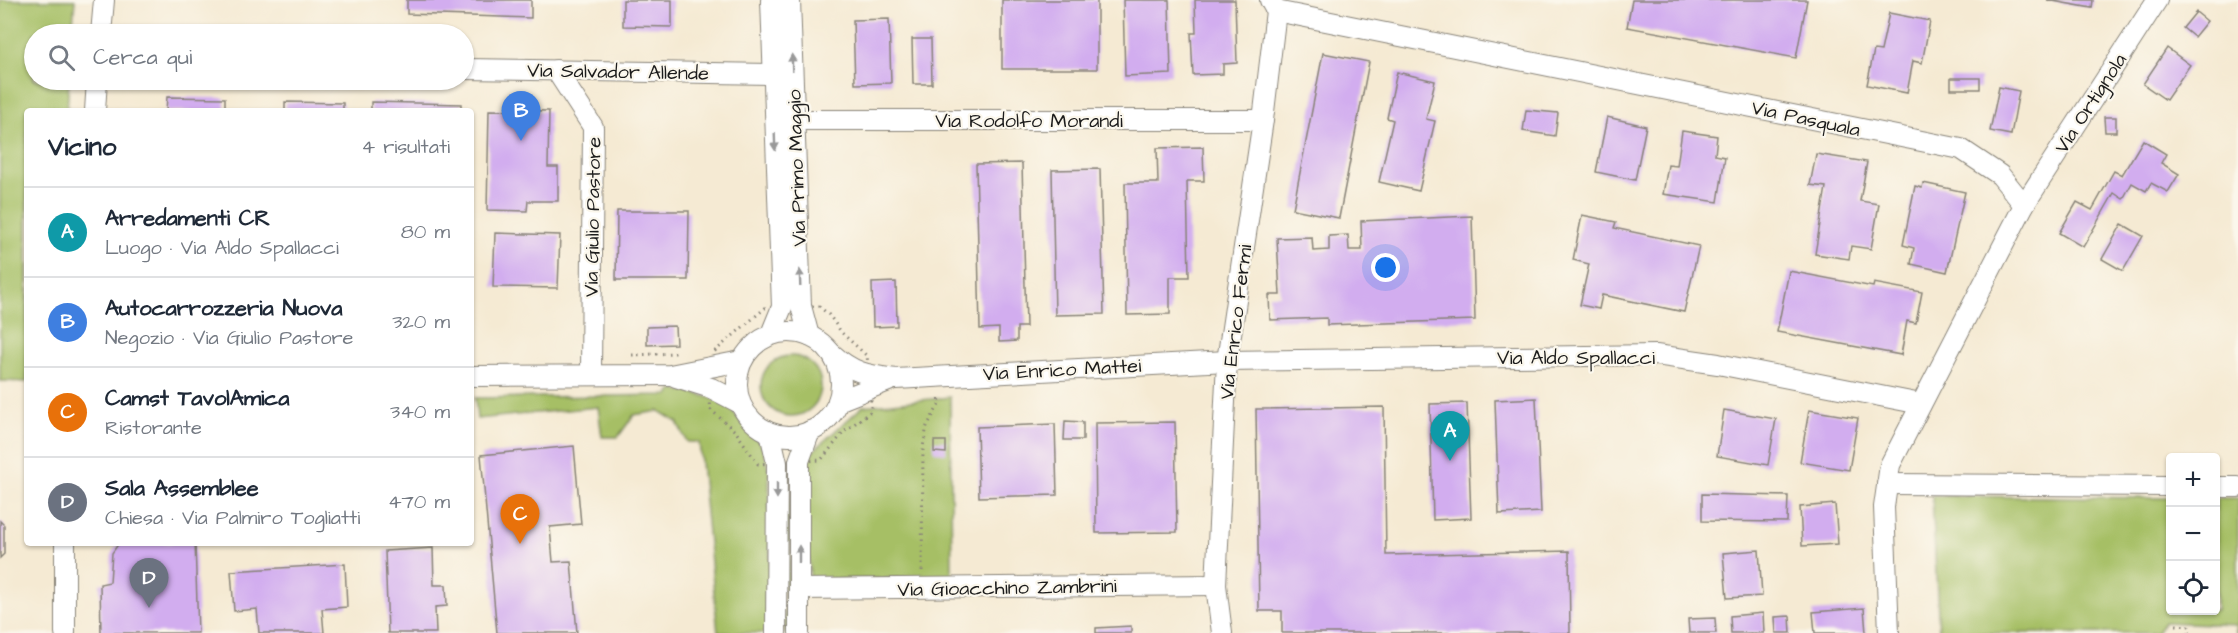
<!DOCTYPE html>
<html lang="it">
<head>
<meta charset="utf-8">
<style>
  :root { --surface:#fff; --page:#f6f6f7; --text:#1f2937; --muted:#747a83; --line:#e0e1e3; --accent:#c8321e }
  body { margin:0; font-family:"Architects Daughter",sans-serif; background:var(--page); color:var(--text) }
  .controls { position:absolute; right:18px; bottom:18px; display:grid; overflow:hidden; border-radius:6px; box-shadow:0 2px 4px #0004 }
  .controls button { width:54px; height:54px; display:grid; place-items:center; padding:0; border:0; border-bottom:2px solid var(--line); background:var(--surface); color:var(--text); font:30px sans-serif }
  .you { position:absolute; left:1386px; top:268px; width:21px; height:21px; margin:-15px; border:4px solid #fff; border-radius:50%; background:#1a73e8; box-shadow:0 0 0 9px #1a73e833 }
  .badge { display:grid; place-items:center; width:39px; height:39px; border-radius:50%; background:var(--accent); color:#fff; font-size:20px; font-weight:700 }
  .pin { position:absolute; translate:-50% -50px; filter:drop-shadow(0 2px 3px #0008) }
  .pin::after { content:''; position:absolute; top:32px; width:21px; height:18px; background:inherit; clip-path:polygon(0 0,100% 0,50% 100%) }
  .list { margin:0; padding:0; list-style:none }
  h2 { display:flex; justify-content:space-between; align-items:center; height:78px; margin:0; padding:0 24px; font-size:26px }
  h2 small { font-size:20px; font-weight:400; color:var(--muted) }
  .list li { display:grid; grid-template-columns:39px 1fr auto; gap:18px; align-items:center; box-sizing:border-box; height:90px; padding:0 24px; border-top:2px solid var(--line) }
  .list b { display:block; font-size:22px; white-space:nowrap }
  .list p { margin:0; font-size:20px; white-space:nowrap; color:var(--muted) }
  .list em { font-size:20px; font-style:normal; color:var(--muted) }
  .icon { flex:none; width:33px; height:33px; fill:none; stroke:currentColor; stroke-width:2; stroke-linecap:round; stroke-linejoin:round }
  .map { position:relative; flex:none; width:2238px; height:633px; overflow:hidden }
  .search { position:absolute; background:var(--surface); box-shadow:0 2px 4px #0004; left:24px; top:24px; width:450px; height:66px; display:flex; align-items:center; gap:15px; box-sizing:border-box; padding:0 21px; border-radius:33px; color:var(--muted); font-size:22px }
  .panel { position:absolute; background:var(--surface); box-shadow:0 2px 4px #0004; left:24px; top:108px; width:450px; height:438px; border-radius:6px }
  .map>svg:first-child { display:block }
  .green { fill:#a6bf65; stroke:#616e40; stroke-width:1.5 }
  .building { fill:#d2adef }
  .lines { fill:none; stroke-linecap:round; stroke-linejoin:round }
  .minor-casing { stroke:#888378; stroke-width:22 }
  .path { stroke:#888378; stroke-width:3; stroke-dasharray:1.5 4.5; stroke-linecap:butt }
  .minor { stroke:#fff; stroke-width:20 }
  .oneway { fill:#999 }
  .labels { text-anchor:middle; stroke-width:4.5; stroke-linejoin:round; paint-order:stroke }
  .street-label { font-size:20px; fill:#1c1c1c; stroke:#fbf7ec }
</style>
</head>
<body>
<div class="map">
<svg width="2238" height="633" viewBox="0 0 2238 633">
  <rect width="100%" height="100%" fill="#fbf7ec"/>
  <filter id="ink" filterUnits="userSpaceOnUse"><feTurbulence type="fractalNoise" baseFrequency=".0167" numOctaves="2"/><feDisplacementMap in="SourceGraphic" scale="12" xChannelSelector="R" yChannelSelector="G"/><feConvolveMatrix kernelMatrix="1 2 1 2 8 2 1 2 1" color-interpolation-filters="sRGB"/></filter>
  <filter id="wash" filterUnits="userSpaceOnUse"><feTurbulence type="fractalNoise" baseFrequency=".008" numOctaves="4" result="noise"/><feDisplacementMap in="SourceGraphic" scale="24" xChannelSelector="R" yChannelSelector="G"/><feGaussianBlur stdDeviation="1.35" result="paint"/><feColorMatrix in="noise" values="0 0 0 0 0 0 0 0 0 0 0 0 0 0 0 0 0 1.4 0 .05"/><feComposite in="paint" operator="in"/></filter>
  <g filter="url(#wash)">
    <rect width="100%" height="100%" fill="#f5ead3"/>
    <g class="green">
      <polygon points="0,0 75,0 72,34 34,34 34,80 69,80 67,111 27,111 27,382 0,381"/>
      <circle cx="791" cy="386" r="30"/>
      <path d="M673,390c20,2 43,7 58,20 5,4 8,10 12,14 18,19 22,22 26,49l2,160h-53l-19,-191h-12l-10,-20 -18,-11 -25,4 -16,22h-16l-4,-30 -121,12 -2,-21 194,-3z"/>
      <polygon points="950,397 952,577 810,580 805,458 863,406"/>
      <polygon points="785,469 789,469 790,633 785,633"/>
      <polygon points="1932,496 2170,498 2170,610 2216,610 2216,498 2238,498 2238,633 2236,633 2235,625 2164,622 2157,633 1939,633"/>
    </g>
    <g id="blocks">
      <g class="building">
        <polygon points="407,0 531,0 531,18 407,14"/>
        <polygon points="623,0 672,0 672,27 623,26"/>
        <rect x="1002" y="0" width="95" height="69"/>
        <polygon points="1123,0 1169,0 1171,74 1125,76"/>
        <polygon points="1195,0 1235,0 1237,63 1223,64 1223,74 1193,75 1191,33 1196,33"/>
        <polygon points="1632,0 1807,0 1796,58 1627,27"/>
        <polygon points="2047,0 2093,0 2092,8"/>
        <polygon points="2196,12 2207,21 2194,37 2183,28"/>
        <polygon points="1889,13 1930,21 1922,63 1913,61 1907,93 1867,85 1874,50 1881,51"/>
        <polygon points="889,19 891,83 855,84 853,20"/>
        <polygon points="912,39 931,39 932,84 913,84"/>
        <polygon points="2167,48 2190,65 2166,100 2143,84"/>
        <polygon points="1323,53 1369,62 1339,218 1293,209"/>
        <polygon points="1397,72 1435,81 1426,119 1435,121 1419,191 1379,182 1393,120 1387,118"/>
        <rect x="1951" y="78" width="29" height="11"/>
        <polygon points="1999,87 2019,91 2011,135 1990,131"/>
        <polygon points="167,97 225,98 225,111 166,111"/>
        <polygon points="285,102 343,103 343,111 285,111"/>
        <polygon points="371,102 461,104 461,111 371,111"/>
        <polygon points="489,110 549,111 548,167 558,167 558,201 528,201 527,211 487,210"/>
        <polygon points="1526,110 1558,113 1555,136 1523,131"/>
        <polygon points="1607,117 1646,126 1635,180 1596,172"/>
        <polygon points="2104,117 2116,117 2116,132 2105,132"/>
        <polygon points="1682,131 1717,136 1715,155 1725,157 1718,202 1663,194 1668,165 1677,166"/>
        <polygon points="2143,140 2166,154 2161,163 2179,174 2168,192 2151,183 2146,191 2132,183 2123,199 2114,193 2083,247 2059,233 2077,202 2092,210 2114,171 2122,175"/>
        <polygon points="1203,147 1204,181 1187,181 1189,277 1170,277 1170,314 1127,315 1125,183 1158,183 1157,148"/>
        <polygon points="1816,154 1867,162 1860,201 1879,204 1871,249 1851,246 1849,259 1815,254 1826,187 1810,185"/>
        <polygon points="1022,163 1026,327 1017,327 1017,341 999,342 999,328 980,329 976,164"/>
        <polygon points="1100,169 1104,314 1055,315 1052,170"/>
        <polygon points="1923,183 1965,192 1947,272 1911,264 1914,248 1903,245 1915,186 1922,188"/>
        <polygon points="617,211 689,211 688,280 616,280"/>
        <polygon points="1582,215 1616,222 1614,228 1699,246 1684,312 1602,295 1599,309 1580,305 1589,264 1573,260"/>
        <polygon points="1472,216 1475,320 1327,325 1327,318 1270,320 1269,295 1280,295 1277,238 1312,237 1313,251 1329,250 1329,236 1348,235 1349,250 1362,250 1361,221"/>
        <polygon points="2122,224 2143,236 2123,271 2102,259"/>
        <polygon points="495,233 560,235 558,288 493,287"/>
        <polygon points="1789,271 1873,287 1874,283 1922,292 1916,323 1907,321 1901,355 1777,332"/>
        <polygon points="896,282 897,326 873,327 872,283"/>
        <polygon points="675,326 676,344 647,345 647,327"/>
        <polygon points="1536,398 1541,512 1499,514 1495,400"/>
        <polygon points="1467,403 1471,518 1433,520 1430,404"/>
        <polygon points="1384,407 1386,555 1569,551 1570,633 1282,633 1282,611 1259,611 1256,409"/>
        <polygon points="1724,410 1776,419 1768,465 1717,456"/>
        <polygon points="1809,410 1858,418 1849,470 1800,462"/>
        <polygon points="1065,421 1083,422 1083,440 1064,440"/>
        <polygon points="1175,422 1177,532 1096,533 1095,423"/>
        <polygon points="1055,424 1057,495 979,497 977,427"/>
        <polygon points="934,441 946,441 946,453 934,452"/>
        <polygon points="574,446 581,524 550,527 553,562 571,561 577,633 497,633 481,455"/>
        <polygon points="1702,494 1788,496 1787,522 1702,521"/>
        <polygon points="1835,504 1838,544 1802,546 1800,507"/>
        <polygon points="0,521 4,525 4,554 0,558"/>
        <polygon points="119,543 195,543 198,633 101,633 100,584 110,582 112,553"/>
        <polygon points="433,548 434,585 446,585 447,606 435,607 436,633 388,633 385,551"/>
        <polygon points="1759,550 1762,596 1727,598 1723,553"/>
        <polygon points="345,564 347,607 322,609 324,633 259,633 257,609 234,611 231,571"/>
        <polygon points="1864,608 1866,633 1815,633 1813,612"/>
        <polygon points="1763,613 1764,633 1731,633 1730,616"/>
        <polygon points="1790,616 1791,633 1776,633 1775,617"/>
        <polygon points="1715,618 1716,633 1689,633 1688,619"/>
        <polygon points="1131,626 1131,633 1096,633 1096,628"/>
      </g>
    </g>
  </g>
  <g filter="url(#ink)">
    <use href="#blocks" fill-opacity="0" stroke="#888378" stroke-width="1.5"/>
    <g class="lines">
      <defs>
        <g id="minor">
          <polyline points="771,0 782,307 771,334"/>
          <polyline points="790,0 801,306 809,336"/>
          <polyline points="1270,0 1276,11 1961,149 2000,175 2024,205"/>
          <polyline points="101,34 104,0"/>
          <polyline points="464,69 772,74"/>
          <polyline points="556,70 593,127 591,375"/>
          <polyline points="95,111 97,80"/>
          <polyline points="794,120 1263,120"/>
          <circle cx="789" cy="384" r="52"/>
          <path d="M832,354c22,20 36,21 64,25l331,-18 429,-6 62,9 203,40"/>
          <polyline points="471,376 670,375 741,361"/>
          <polyline points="676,377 711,388 740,403"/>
          <polyline points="838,401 891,380"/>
          <polyline points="770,433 777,463 776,633"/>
          <polyline points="1887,484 2170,486"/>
          <polyline points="2216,487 2238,487"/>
          <polyline points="799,589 1216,585"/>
          <polyline points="65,633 65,543"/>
          <polyline points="799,633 799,461 810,431"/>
          <polyline points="1222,633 1216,585 1227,361 1263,120 1276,11"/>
          <polyline points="1889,633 1884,507 1890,465 2024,205 2157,0"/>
        </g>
      </defs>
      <use href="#minor" class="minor-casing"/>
      <g class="path">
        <polygon points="819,306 829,315 842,333 867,356 871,387 871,411 844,432 821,460 758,464 736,432 710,409 714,352 765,308"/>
        <polyline points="632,355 676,353"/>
        <polyline points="922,571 923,447 927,426 939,405 940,395"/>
        <polyline points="2176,625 2189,626 2189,633"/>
      </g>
      <use href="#minor" class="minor"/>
    </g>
    <defs><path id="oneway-solid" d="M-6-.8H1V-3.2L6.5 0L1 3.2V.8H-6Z" transform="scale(1.5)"/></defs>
    <g class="oneway">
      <use href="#oneway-solid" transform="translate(792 63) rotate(-92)"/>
      <use href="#oneway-solid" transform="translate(775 142) rotate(88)"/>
      <use href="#oneway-solid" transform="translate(800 278) rotate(-92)"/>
      <use href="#oneway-solid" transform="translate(777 490) rotate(90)"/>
      <use href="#oneway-solid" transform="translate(799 554) rotate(-90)"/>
    </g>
  </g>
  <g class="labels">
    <g class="street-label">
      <text transform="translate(618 71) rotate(1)" y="7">Via Salvador Allende</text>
      <text transform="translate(2090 103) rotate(-57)" y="7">Via Ortignola</text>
      <text transform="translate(1806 118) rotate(12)" y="7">Via Pasquala</text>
      <text x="1029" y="127">Via Rodolfo Morandi</text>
      <text transform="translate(796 168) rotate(-92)" y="7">Via Primo Maggio</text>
      <text transform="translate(592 217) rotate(-89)" y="7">Via Giulio Pastore</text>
      <text transform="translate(1235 322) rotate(-83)" y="7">Via Enrico Fermi</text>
      <text x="1576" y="364">Via Aldo Spallacci</text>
      <text transform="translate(1062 369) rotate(-3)" y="7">Via Enrico Mattei</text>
      <text transform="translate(1007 587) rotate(-1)" y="7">Via Gioacchino Zambrini</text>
    </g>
  </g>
</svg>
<div class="controls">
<button>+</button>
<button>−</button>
<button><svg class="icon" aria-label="locate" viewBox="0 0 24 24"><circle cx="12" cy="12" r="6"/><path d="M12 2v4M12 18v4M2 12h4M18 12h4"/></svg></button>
</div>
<div class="you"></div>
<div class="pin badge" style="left:1450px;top:461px;background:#0f9aa8">A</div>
<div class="pin badge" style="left:521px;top:141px;background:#3f7fe0">B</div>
<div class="pin badge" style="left:520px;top:544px;background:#e8710a">C</div>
<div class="pin badge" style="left:149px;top:608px;background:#6b7280">D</div>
<div class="search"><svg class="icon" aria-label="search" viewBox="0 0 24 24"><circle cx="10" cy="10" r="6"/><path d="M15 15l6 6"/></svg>Cerca qui</div>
<section class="panel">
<h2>Vicino<small>4 risultati</small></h2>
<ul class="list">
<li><span class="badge" style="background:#0f9aa8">A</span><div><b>Arredamenti CR</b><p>Luogo · Via Aldo Spallacci</p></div><em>80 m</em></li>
<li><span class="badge" style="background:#3f7fe0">B</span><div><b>Autocarrozzeria Nuova</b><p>Negozio · Via Giulio Pastore</p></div><em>320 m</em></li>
<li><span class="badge" style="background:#e8710a">C</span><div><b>Camst TavolAmica</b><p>Ristorante</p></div><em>340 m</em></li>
<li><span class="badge" style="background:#6b7280">D</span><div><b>Sala Assemblee</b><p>Chiesa · Via Palmiro Togliatti</p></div><em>470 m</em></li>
</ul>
</section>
</div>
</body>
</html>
